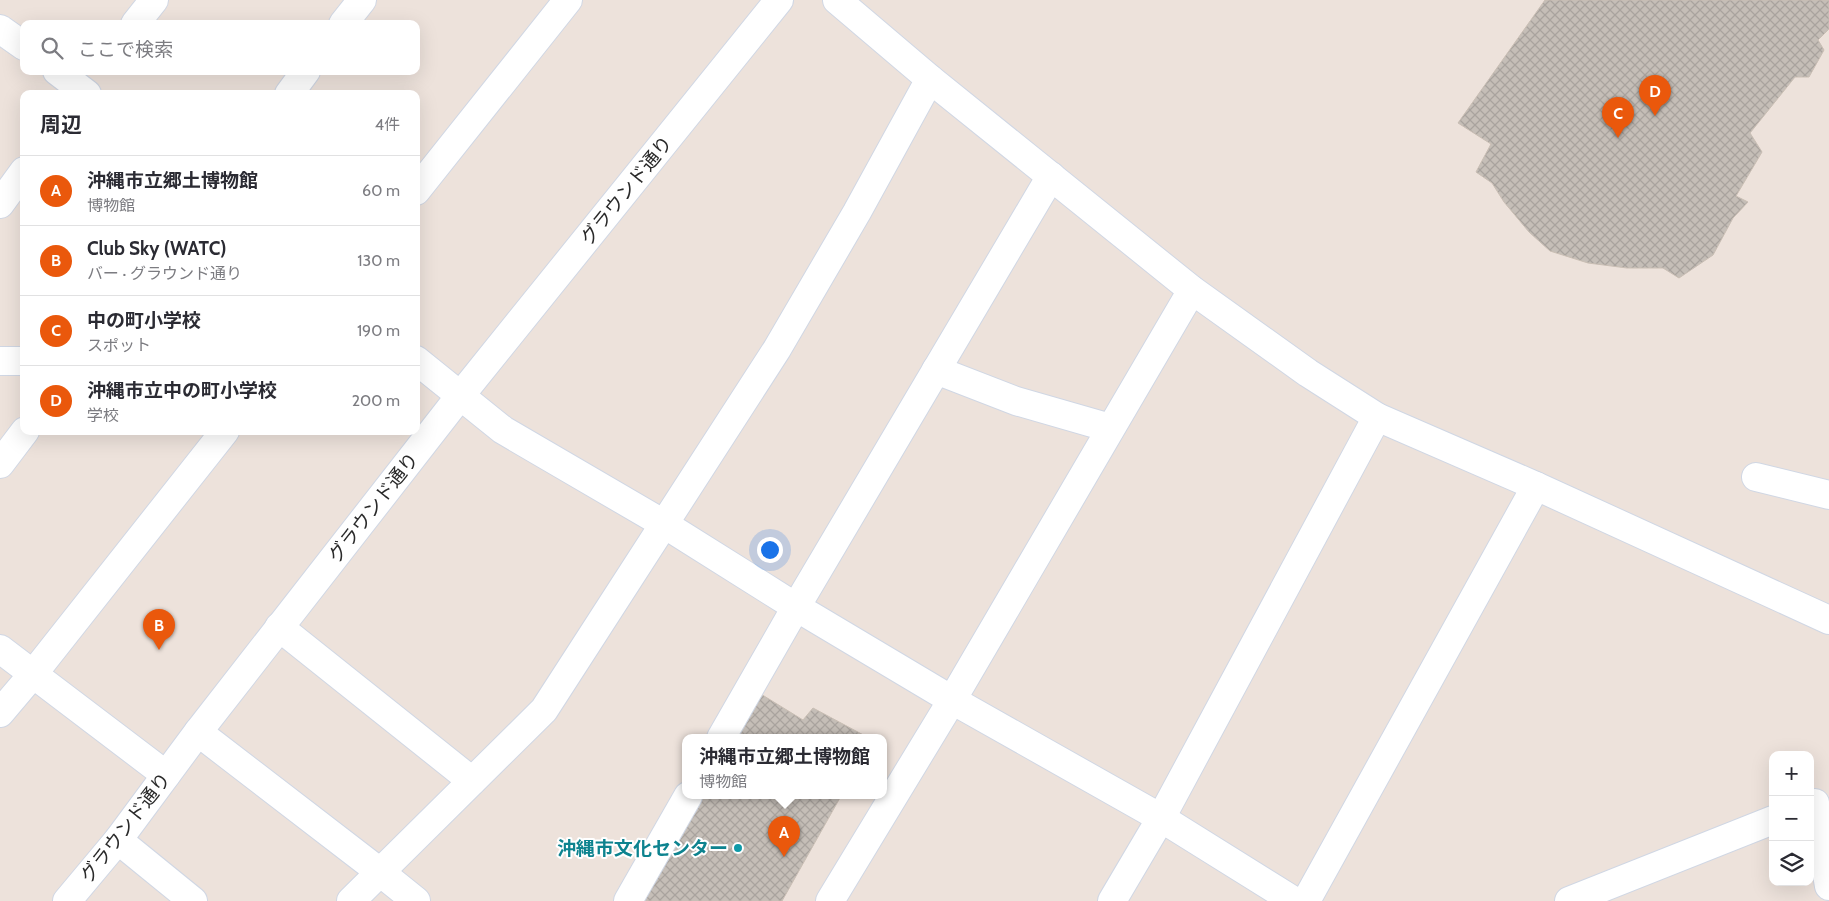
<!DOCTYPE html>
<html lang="ja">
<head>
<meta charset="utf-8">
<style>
  :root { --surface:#fff; --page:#f2f2f3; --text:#2b2b33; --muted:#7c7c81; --line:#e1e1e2; --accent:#ea580c }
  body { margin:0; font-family:Cabin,"Noto Sans JP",sans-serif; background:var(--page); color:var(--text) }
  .controls { position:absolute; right:15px; bottom:15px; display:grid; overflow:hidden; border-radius:10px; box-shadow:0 5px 20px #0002 }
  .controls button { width:45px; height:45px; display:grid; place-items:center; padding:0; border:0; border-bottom:1px solid var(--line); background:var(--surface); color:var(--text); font:25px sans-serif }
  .you { position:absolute; left:769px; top:549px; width:18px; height:18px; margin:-12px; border:4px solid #fff; border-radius:50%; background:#1a73e8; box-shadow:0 0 0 8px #1a73e833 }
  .badge { display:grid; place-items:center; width:32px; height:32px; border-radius:50%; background:var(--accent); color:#fff; font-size:16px; font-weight:700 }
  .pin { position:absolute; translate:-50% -41px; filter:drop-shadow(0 1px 2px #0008) }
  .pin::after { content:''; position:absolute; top:26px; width:18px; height:15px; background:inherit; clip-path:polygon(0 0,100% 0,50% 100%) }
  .popup { position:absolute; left:682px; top:734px; width:205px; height:65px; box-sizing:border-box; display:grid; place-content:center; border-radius:10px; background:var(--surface); filter:drop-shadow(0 1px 4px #0005); font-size:16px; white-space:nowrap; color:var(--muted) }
  .popup b { font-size:19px; color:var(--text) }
  .popup::after { content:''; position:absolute; left:50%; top:100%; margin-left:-10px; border:10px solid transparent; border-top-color:var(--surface) }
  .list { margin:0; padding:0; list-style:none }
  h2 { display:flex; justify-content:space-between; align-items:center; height:65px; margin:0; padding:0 20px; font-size:21px }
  h2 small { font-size:16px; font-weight:400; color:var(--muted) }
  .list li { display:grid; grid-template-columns:32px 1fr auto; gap:15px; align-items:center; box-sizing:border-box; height:70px; padding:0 20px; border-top:1px solid var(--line) }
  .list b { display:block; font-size:19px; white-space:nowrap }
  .list p { margin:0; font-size:16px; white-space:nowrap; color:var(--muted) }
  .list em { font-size:16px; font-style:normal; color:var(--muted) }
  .icon { flex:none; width:28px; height:28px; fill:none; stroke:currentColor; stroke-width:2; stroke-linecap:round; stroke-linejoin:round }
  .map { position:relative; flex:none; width:1829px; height:901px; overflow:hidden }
  .search { position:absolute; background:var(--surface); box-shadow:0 5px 20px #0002; left:20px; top:20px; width:400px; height:55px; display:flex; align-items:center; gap:12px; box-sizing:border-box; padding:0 18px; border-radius:10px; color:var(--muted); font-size:19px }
  .panel { position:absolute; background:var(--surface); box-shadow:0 5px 20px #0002; left:20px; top:90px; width:400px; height:345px; border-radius:10px }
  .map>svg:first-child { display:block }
  .building { fill:url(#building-cross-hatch); stroke:#c9beb4 }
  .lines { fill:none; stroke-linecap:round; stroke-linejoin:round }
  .minor-casing { stroke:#d0d7e4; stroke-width:30 }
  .minor { stroke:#fff; stroke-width:28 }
  .culture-dot { fill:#0f9aa8; stroke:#fff; stroke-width:2 }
  .labels { text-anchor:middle; stroke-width:4; stroke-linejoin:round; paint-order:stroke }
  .street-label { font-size:19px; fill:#2a2a2a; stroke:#fff }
  .culture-label { font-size:19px; font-weight:bold; fill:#0d838f; stroke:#fff; text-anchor:end }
</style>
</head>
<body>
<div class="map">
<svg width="1829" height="901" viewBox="0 0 1829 901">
  <defs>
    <pattern id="building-cross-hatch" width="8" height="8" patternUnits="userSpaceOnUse" patternTransform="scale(1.25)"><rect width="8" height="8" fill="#c5beb7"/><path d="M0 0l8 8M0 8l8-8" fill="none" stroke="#a9a39e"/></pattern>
  </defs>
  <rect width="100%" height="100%" fill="#ede2db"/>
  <g class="building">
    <polygon points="1545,0 1829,0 1829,29 1818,40 1824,50 1809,77 1795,77 1750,133 1762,152 1736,196 1748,202 1733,218 1713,255 1679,278 1663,268 1627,268 1588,263 1550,251 1529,232 1504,202 1492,183 1476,172 1491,144 1458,123"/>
    <polygon points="751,688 803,720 813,708 869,738 724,738"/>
    <polygon points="693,796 841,796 782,901 637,901"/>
  </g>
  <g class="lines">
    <defs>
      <g id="minor">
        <polyline points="837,0 930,79 1192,290 1308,373 1377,417 1536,486 1829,620"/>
        <polyline points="135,24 154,0"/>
        <polyline points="343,24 362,0"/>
        <polyline points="0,29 24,46"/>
        <polyline points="57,71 87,94"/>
        <polyline points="289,94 306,71"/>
        <polyline points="416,191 568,0"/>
        <polyline points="0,204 24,171"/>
        <polyline points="416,360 503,430 664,524 796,607 952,700 1161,818 1294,901"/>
        <polyline points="0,361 24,361"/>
        <polyline points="936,370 1016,401 1110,428"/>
        <polyline points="0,464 25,431"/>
        <polyline points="1756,477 1829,495"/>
        <polyline points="279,627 472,781"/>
        <polyline points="0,649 166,775"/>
        <polyline points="0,713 33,674 225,431"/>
        <polyline points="198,732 380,872 416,901"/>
        <polyline points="721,738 796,607 1051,176"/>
        <polyline points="1815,803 1829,886"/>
        <polyline points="118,840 193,901"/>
        <polyline points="67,901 118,840 198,732 460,396 779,0"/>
        <polyline points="351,901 544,710 777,349 857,212 930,79"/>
        <polyline points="628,901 688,796"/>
        <polyline points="830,901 952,700 1192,290"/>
        <polyline points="1112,901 1161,818 1377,417"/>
        <polyline points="1306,901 1536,486"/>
        <polyline points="1569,901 1773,820"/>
      </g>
    </defs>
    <use href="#minor" class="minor-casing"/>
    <use href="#minor" class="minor"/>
  </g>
  <circle class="culture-dot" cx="738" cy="848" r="5"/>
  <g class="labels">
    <g class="street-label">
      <text transform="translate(626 190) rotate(-51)" y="7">グラウンド通り</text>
      <text transform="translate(373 507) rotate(-52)" y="7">グラウンド通り</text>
      <text transform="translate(125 827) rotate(-52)" y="7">グラウンド通り</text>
    </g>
    <g class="culture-label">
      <text x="728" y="855">沖縄市文化センター</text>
    </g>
  </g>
</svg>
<div class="controls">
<button>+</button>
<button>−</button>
<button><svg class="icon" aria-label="layers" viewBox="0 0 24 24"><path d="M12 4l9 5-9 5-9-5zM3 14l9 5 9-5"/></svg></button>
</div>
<div class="you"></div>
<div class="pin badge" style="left:784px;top:857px">A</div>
<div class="popup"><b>沖縄市立郷土博物館</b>博物館</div>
<div class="pin badge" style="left:159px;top:650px">B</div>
<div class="pin badge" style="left:1618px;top:138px">C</div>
<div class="pin badge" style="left:1655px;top:116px">D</div>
<div class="search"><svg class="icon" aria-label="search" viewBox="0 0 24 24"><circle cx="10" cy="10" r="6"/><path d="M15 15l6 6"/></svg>ここで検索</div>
<section class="panel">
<h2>周辺<small>4件</small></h2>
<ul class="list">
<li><span class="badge">A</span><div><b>沖縄市立郷土博物館</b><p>博物館</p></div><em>60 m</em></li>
<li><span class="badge">B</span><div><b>Club Sky (WATC)</b><p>バー · グラウンド通り</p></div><em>130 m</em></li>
<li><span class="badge">C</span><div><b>中の町小学校</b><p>スポット</p></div><em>190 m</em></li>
<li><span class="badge">D</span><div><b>沖縄市立中の町小学校</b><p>学校</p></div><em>200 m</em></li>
</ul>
</section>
</div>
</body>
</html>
